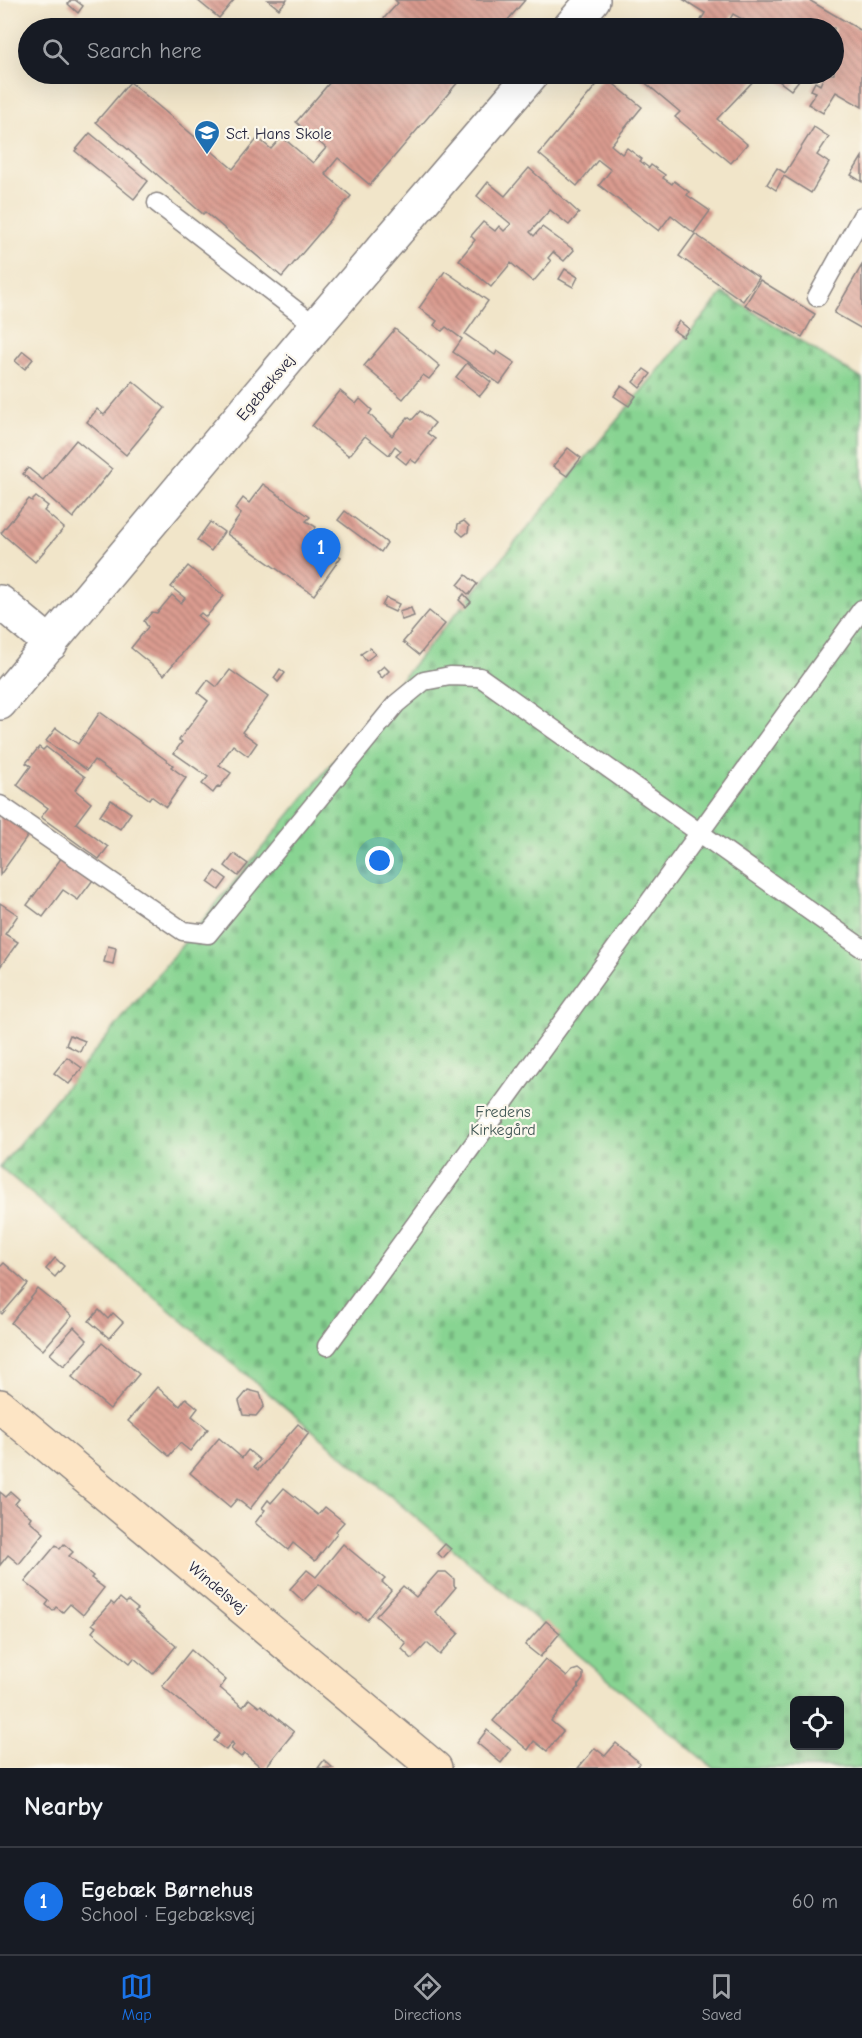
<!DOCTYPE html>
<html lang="en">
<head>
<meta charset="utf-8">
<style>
  :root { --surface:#171b24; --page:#242831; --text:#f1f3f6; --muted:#9ea1a6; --line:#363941; --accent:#1a73e8 }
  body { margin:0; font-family:"Comic Neue",sans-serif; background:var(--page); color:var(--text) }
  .controls { position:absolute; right:18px; bottom:18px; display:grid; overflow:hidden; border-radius:9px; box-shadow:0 6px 24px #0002 }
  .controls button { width:54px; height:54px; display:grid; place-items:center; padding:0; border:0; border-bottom:2px solid var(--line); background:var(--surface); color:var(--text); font:30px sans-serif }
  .you { position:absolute; left:380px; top:861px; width:21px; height:21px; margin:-15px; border:4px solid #fff; border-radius:50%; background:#1a73e8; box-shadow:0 0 0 9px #1a73e833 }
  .badge { display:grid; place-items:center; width:39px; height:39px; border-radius:50%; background:var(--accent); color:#fff; font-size:20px; font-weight:700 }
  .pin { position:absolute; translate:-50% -50px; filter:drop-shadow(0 2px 3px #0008) }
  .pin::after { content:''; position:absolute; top:32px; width:21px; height:18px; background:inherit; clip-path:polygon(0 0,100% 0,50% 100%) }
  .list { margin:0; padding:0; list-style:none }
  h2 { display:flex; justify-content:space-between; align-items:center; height:78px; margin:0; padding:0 24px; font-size:26px }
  h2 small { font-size:20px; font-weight:400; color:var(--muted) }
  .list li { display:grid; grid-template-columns:39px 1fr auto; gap:18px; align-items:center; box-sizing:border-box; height:108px; padding:0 24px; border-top:2px solid var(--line) }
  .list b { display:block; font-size:22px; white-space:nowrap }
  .list p { margin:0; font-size:20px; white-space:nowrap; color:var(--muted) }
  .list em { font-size:20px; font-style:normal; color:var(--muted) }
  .icon { flex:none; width:33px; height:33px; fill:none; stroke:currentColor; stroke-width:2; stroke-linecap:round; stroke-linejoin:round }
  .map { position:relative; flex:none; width:862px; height:1768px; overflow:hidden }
  .search { position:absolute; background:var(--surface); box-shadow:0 6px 24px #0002; left:18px; right:18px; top:18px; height:66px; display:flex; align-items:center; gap:15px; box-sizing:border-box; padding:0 21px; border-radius:33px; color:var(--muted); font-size:22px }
  .sheet { height:186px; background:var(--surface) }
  nav { display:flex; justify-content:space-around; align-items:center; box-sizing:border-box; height:84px; border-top:2px solid var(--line); background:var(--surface); font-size:16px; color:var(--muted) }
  nav a { display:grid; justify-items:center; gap:3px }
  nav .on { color:var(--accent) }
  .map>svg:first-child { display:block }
  .cemetery { fill:url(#cemetery-stones); stroke:#557b66; stroke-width:1.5; fill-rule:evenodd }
  .building { fill:url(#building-back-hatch) }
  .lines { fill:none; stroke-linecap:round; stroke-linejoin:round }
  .lane-casing { stroke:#8a8482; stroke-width:21 }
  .street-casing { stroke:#8a8482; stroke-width:36 }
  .secondary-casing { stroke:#8a8482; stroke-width:36 }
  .lane { stroke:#fff; stroke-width:18 }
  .street { stroke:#fff; stroke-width:33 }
  .secondary { stroke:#fde5c5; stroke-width:33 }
  .labels { text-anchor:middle; stroke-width:4.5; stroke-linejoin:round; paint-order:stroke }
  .poi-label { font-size:16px; fill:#22223b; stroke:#fbf7ec; text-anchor:start }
  .street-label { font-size:16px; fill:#22223b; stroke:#fbf7ec }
  .park-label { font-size:16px; fill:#415755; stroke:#fbf7ec }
</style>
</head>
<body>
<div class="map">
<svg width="862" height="1768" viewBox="0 0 862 1768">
  <defs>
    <pattern id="cemetery-stones" width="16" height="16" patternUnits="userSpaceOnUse" patternTransform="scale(1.5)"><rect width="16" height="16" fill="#88d492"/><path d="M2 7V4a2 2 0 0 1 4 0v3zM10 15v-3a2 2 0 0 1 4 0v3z" fill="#75b67f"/></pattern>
    <pattern id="building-back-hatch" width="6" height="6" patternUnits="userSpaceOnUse" patternTransform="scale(1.5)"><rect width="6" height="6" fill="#da9b8f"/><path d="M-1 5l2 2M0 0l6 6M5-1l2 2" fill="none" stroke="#b07e76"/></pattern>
  </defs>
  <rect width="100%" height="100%" fill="#fbf7ec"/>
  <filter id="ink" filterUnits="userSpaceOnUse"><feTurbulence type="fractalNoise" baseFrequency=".0167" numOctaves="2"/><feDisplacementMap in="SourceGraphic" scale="12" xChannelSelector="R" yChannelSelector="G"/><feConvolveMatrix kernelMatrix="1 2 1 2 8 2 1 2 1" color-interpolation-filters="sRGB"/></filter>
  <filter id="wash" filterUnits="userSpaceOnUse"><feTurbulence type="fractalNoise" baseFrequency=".008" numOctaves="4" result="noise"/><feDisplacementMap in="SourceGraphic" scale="24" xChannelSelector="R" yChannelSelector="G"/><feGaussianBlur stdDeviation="1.35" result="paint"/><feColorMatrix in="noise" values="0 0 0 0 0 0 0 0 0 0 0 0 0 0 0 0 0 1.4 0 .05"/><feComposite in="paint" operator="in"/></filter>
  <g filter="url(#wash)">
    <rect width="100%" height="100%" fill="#f1e5c9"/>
    <path class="cemetery" d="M723,293l139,86v1389h-149l-713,-601 349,-425zM794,1700h46v46h-46z"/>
    <g id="blocks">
      <g class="building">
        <polygon points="71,0 75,0 83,6 78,13 68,4"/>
        <polygon points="197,0 234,0 219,18"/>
        <polygon points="268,0 287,0 279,9"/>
        <polygon points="395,0 525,0 501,28 375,28 398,3"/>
        <polygon points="684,0 809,0 862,31 862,107 836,92 823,113 808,104 816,92 811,90 815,82 820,85 825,74 834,74 834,28 758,28 733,14 725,28 715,28 701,20 705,13"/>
        <polygon points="337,74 465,74 370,185 338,158 325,174 351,196 282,277 205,212 203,214 96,122 130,82 233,169 258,138 271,149 282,137 313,163 326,148 296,122"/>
        <polygon points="635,74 760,74 717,119 747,144 731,163 675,117 680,112"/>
        <polygon points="784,74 804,74 791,90 779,81"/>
        <polygon points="604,76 642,107 611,145 622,154 627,148 642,159 640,161 649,168 651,165 665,175 663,178 672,184 674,181 689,192 687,195 710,211 694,233 671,215 659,231 599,185 611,170 598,160 577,186 539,154"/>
        <polygon points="814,127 829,137 817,155 829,163 811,193 784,176 776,190 767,184 777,168 785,173"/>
        <polygon points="90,133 148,181 134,199 75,151"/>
        <polygon points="862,157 862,182 851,175"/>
        <polygon points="529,168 579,213 569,225 550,210 530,232 534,236 542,227 574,250 564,261 553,252 548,258 551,261 533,282 511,263 491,287 459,260 475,240 471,236 483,222 495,231 499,226 504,231 511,224 477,196 488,182 505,196"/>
        <polygon points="695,234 759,278 743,301 679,256"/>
        <polygon points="862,265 862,329 834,313"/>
        <polygon points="565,269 578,277 573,287 559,279"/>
        <polygon points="445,271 488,301 465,334 495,355 497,351 515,363 500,384 453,352 462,339 446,327 442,331 434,325 437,321 419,308"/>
        <polygon points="760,280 815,314 802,337 745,305"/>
        <polygon points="679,321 689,329 683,337 673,330"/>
        <polygon points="395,329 440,366 429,379 423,375 403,399 364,366"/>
        <polygon points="23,351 33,359 25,369 15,361"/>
        <polygon points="467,363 491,382 480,396 456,377"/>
        <polygon points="644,369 651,374 640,388 633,382"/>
        <polygon points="133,381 165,408 126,455 87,422 97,409 104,415"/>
        <polygon points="621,386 636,396 629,406 614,396"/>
        <polygon points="340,391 356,404 360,399 372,410 369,414 392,436 408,417 412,420 420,411 435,423 427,433 435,439 416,463 410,459 406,464 396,456 401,451 395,446 389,455 365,436 349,456 312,426"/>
        <polygon points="76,440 112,469 73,518 23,474 28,468 43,480"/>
        <polygon points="568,448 581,458 567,476 553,466"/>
        <polygon points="263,484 310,517 306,521 316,527 310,536 341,557 314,595 227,534 241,514 235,509 243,498 249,503"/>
        <polygon points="36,497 48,506 44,511 64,528 35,562 1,533 29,499 32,501"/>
        <polygon points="345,511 387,543 381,552 338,520"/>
        <polygon points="464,521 469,526 468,532 463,536 457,531 458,524"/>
        <polygon points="210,522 224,532 211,551 197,540"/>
        <polygon points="188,566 224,596 206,617 201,613 198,616 207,624 164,675 131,648 148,627 144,621 152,612 157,613 172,595 181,603 185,598 171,587"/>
        <polygon points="466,575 477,584 469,595 458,585"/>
        <polygon points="464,594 471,602 466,607 459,600"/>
        <polygon points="386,598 399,604 395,612 382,606"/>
        <polygon points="411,608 414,616 402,620 399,612"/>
        <polygon points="429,611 445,624 419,655 403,642"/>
        <polygon points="370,648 375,654 366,661 361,654"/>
        <polygon points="384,666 389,671 382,678 377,672"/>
        <polygon points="280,669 285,673 278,682 274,678"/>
        <polygon points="230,670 268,697 242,732 257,743 248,756 233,745 219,765 231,773 220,787 218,786 213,793 202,784 208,777 174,753 182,742 179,740 208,701 198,693 208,680 217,687"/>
        <polygon points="100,712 173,765 171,767 186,778 166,807 151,796 149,799 94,760 87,770 46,741 56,728 78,744"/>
        <polygon points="39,747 43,750 46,747 85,777 75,790 91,803 76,823 108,847 99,859 41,817 48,808 17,785 31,766 26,763"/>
        <polygon points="111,800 131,813 120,829 100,816"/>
        <polygon points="0,812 30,833 0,875"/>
        <polygon points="234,854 248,864 238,876 225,866"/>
        <polygon points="62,857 93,880 78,900 63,890 43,917 27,905"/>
        <polygon points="216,871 227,879 219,890 208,882"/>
        <polygon points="0,903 18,915 5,934 18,942 0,967"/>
        <polygon points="108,946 116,948 113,964 104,962"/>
        <polygon points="70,1035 85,1041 80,1052 66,1045"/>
        <polygon points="67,1057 82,1068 69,1084 54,1073"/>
        <polygon points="55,1258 64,1266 55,1277 46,1269"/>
        <polygon points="4,1263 28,1284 2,1314 0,1312 0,1267"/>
        <polygon points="38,1289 72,1316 43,1350 11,1323"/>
        <polygon points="99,1310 108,1319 113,1313 123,1322 109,1338 89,1321"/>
        <polygon points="74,1327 87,1340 64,1366 50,1354"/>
        <polygon points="102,1343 139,1374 110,1409 72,1377"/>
        <polygon points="157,1387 180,1406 186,1398 198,1408 192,1416 208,1429 190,1451 180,1443 169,1456 128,1421"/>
        <polygon points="248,1390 260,1393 264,1406 256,1416 243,1415 239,1401"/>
        <polygon points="298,1424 309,1433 250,1509 237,1499 230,1507 190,1473 219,1438 242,1458 248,1450 260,1460 254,1467 258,1470"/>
        <polygon points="284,1488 318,1515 325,1507 344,1522 336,1531 337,1533 315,1561 293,1543 288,1550 255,1523 265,1510 262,1508 268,1500 271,1503"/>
        <polygon points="0,1492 6,1497 11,1492 19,1499 15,1504 31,1517 29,1520 44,1533 19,1564 8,1555 0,1565"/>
        <polygon points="64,1544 73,1552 69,1556 93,1576 91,1578 104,1588 83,1615 70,1604 63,1612 56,1607 53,1611 46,1605 49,1601 25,1582 56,1545 60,1549"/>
        <polygon points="343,1544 385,1579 382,1582 391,1590 367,1620 358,1612 356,1614 319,1584 303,1601 290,1589 307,1570 316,1577"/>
        <polygon points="445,1544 451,1549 443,1558 437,1553"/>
        <polygon points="438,1572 446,1572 454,1579 454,1586 456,1587 435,1612 459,1633 440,1655 427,1643 412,1659 402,1649 406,1643 376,1616 403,1586 416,1597"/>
        <polygon points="120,1598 126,1603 128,1601 138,1609 135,1611 176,1646 153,1674 134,1658 130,1663 92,1632 96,1627 92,1624 111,1602 114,1605"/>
        <polygon points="546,1621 560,1633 540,1657 525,1645"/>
        <polygon points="191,1650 226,1680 220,1688 243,1707 249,1699 259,1707 261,1705 294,1732 265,1768 262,1768 244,1753 241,1757 231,1749 234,1745 232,1742 226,1750 214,1741 220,1734 162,1686"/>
        <polygon points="545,1659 567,1677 572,1671 578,1669 583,1673 583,1679 578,1686 579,1687 551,1721 563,1731 547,1751 534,1741 528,1750 493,1721"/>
        <polygon points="487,1730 511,1750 501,1763 477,1743"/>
        <polygon points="616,1743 640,1763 635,1768 578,1768 595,1748 605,1756"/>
        <polygon points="324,1760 333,1768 318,1768"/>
      </g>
    </g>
  </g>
  <g filter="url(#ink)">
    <use href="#blocks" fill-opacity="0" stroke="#8a8482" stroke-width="1.5"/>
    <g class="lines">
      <defs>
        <g id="lane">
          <polyline points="157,203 316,326"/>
          <polyline points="817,297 862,216"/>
          <polyline points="0,805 183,931 208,934 396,704 424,681 450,676 480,677 862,948"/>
          <polyline points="327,1346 862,609"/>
        </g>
        <g id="street">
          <polyline points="569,28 593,0"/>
          <polyline points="0,602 51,644"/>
          <polyline points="0,703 316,326 532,74"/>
        </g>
        <polyline id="secondary" points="0,1406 435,1768"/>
      </defs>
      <use href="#lane" class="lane-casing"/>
      <use href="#street" class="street-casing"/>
      <use href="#secondary" class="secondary-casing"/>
      <use href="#lane" class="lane"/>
      <use href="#street" class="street"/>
      <use href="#secondary" class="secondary"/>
    </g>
  </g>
  <defs>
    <symbol id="school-pin" viewBox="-11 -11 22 30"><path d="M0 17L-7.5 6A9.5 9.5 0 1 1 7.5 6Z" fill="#1f6fb2" stroke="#fbf7ec"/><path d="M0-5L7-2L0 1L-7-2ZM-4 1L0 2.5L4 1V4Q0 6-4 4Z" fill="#fff"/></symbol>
  </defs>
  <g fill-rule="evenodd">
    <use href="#school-pin" x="192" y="118" width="30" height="40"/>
  </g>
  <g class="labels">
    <g class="poi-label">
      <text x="226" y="139">Sct. Hans Skole</text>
    </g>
    <g class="street-label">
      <text transform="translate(265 387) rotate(-50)" y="6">Egebæksvej</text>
      <text transform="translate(218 1587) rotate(40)" y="6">Windelsvej</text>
    </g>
    <g class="park-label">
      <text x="503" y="1117">Fredens<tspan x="503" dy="18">Kirkegård</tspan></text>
    </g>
  </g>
</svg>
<div class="controls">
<button><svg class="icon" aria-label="locate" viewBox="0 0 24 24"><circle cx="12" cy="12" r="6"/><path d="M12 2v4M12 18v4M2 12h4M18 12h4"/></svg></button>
</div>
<div class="you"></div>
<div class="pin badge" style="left:321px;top:578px">1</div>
<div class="search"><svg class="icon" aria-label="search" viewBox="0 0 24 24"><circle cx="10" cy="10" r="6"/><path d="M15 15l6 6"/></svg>Search here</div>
</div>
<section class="sheet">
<h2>Nearby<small></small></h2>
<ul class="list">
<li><span class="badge">1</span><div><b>Egebæk Børnehus</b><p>School · Egebæksvej</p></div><em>60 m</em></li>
</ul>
</section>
<nav>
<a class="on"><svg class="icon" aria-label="map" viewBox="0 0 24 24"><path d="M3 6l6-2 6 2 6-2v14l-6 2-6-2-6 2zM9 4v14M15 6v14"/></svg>Map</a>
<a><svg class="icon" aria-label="directions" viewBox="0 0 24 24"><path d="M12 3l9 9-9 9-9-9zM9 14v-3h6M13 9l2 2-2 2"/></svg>Directions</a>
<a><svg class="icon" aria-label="saved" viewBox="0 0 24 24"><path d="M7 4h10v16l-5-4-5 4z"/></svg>Saved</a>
</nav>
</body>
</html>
